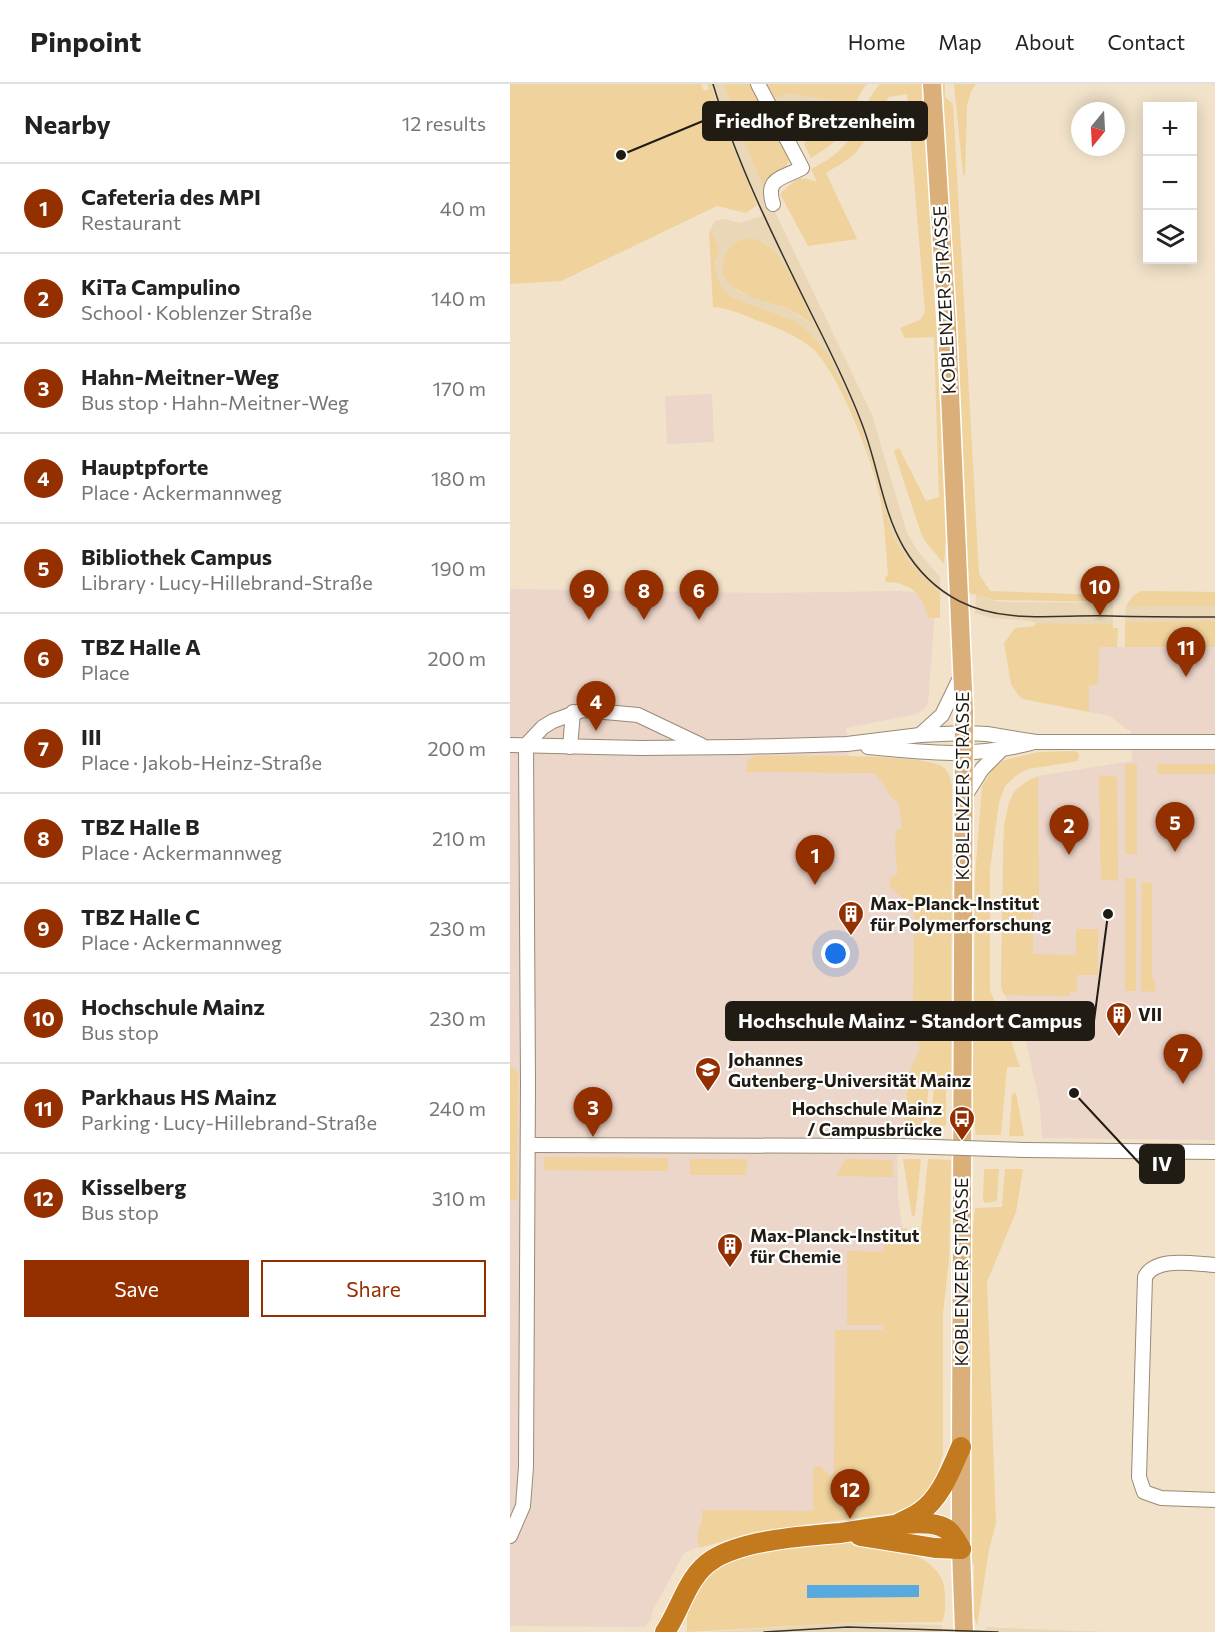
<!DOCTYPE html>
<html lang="en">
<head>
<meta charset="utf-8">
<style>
  :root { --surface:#fff; --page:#f6f6f6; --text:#222; --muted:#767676; --line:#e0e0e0; --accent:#942f00 }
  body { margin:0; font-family:Commissioner,sans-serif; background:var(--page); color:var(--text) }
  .controls { position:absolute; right:18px; top:18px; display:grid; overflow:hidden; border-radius:0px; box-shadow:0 3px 15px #0003 }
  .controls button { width:54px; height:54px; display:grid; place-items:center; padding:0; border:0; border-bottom:2px solid var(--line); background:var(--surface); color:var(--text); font:30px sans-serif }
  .compass { position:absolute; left:561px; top:18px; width:54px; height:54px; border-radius:50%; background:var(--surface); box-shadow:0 3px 15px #0003; rotate:198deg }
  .you { position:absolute; left:326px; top:870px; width:21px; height:21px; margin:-15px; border:4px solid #fff; border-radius:50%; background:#1a73e8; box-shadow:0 0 0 9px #1a73e833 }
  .badge { display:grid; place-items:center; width:39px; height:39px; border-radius:50%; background:var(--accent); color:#fff; font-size:20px; font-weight:700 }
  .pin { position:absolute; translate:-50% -50px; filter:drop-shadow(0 2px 3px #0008) }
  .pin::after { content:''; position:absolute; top:32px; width:21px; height:18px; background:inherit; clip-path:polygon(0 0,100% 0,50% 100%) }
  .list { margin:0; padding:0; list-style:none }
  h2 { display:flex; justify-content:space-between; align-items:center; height:78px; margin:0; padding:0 24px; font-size:26px }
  h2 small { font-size:20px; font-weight:400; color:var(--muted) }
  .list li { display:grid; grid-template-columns:39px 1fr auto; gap:18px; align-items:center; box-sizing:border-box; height:90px; padding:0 24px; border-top:2px solid var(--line) }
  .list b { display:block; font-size:22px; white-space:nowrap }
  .list p { margin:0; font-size:20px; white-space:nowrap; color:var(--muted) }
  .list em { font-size:20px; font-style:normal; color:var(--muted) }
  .actions { display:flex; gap:12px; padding:18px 24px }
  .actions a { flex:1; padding:14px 0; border:2px solid var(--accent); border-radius:0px; text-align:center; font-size:21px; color:var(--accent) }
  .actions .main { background:var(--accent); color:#fff }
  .icon { flex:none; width:33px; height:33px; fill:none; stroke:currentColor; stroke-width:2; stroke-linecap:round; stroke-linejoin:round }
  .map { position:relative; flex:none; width:705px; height:1548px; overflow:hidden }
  header { display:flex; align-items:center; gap:36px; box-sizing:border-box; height:84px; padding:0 30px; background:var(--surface); border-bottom:2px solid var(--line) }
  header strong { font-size:28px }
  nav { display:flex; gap:33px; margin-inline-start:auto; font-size:21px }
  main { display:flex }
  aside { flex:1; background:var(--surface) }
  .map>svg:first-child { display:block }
  .built { fill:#e9d7b7; fill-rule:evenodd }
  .education { fill:#ecd5c9 }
  .green { fill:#efd29c }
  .water { fill:#57a9de }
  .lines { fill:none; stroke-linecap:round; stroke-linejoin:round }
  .minor-casing { stroke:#988b74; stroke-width:16 }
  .major-casing { stroke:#fff; stroke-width:21 }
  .highway-casing { stroke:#fff; stroke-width:22 }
  .minor { stroke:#fff; stroke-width:14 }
  .major { stroke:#dbaf79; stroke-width:18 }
  .highway { stroke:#c37a1f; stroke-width:20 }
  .tram { stroke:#393328; stroke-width:1.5 }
  .minor-bridge-casing { stroke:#988b74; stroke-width:16; stroke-linecap:butt }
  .minor-bridge { stroke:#fff; stroke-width:14 }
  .labels { text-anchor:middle; stroke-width:4.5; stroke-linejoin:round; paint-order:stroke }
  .street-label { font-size:18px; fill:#211c13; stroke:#fff }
  .poi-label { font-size:18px; font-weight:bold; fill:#211c13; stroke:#fff; text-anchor:start }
  .leader { fill:none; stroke:#211c13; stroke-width:2 }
  .callout-dot { fill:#211c13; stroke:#fff; stroke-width:2 }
  .callout { fill:#211c13; stroke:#211c13; stroke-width:2 }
  .callout-label { font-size:20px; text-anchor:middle; font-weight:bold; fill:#fff }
</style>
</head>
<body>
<header>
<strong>Pinpoint</strong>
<nav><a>Home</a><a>Map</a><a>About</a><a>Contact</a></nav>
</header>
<main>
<aside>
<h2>Nearby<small>12 results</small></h2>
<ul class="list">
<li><span class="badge">1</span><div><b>Cafeteria des MPI</b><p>Restaurant</p></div><em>40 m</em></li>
<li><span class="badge">2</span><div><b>KiTa Campulino</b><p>School · Koblenzer Straße</p></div><em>140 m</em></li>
<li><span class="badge">3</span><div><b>Hahn-Meitner-Weg</b><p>Bus stop · Hahn-Meitner-Weg</p></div><em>170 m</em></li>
<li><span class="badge">4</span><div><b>Hauptpforte</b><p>Place · Ackermannweg</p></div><em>180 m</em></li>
<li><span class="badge">5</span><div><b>Bibliothek Campus</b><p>Library · Lucy-Hillebrand-Straße</p></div><em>190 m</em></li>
<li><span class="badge">6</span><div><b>TBZ Halle A</b><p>Place</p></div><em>200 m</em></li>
<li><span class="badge">7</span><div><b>III</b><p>Place · Jakob-Heinz-Straße</p></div><em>200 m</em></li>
<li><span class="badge">8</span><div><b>TBZ Halle B</b><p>Place · Ackermannweg</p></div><em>210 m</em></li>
<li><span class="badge">9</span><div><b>TBZ Halle C</b><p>Place · Ackermannweg</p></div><em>230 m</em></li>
<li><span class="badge">10</span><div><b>Hochschule Mainz</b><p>Bus stop</p></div><em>230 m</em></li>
<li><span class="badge">11</span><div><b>Parkhaus HS Mainz</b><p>Parking · Lucy-Hillebrand-Straße</p></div><em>240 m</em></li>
<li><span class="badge">12</span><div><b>Kisselberg</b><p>Bus stop</p></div><em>310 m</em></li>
</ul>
<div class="actions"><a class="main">Save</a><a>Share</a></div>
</aside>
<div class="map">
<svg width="705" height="1548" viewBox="0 0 705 1548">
  <rect width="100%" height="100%" fill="#f1e2c9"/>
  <g class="built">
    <path d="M200,0h14l21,59 21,50 106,222 35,118 10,17 23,27v16l-30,-29 -16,-26 -35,-118 -40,-77 -9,-10 -23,-15 -56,-21 -9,-9 -6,-14v-19l-4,-23h-3l6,-11 8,-2 17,4 22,-7 -38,-91zM253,157l10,8 39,75 -23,-14 -50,-18 -9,-8z"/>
    <polygon points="277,9 334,17 324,34 321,56 298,52 278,45 262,16"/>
    <polygon points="466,511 486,517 498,518 603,519 603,540 526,539 521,537 482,534 465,529"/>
    <polygon points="616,522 705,522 705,537 615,538"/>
    <polygon points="337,1539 432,1541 432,1548 199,1548"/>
    <polygon points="476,1543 492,1544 595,1548 476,1548"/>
  </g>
  <g class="education">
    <polygon points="202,310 204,358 157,360 155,312"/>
    <polygon points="0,505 258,509 391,507 414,509 426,513 418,619 415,624 406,630 336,644 339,675 399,679 425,950 397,994 396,1028 393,1039 387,1044 388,1114 392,1144 396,1144 398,1159 410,1159 347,1427 278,1428 174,1469 142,1528 141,1536 134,1543 0,1542"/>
    <polygon points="588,563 705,563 705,1056 532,1054 530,1022 516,957 491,903 493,757 499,718 504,707 528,692 622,677 621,647 619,647 600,632 579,628 579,601 588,601"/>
  </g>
  <g class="green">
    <polygon points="0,0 191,0 194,7 199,5 197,0 200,0 214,41 247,121 236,129 207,122 51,197 0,200"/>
    <path d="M214,0h27l38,70c1,17 -12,19 -24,27l-1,8 -19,-46z"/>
    <path d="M255,0h102c-13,14 -14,35 -26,50 -8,11 -19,17 -30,24l-7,-14 4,-8 23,4 3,-22 9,-16 -56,-9 -15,7z"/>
    <path d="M370,0h45l24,414 -5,66 -19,-23 -4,-8 -27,-82 5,-3 27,53 13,-4 -5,-160 -29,1 -5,-10 20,-8 5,-8 -18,-218 -18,3c-11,16 -18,34 -29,50 -8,12 -22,18 -34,26l31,66 -49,7 -28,-52c16,-14 15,-20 37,-12l-6,-13c22,-10 39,-25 49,-48 5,-14 10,-26 20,-37z"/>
    <polygon points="430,0 435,0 435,13 443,20 469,490 480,507 595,511 603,518 485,516 459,509"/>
    <polygon points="444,0 466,0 461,8 457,21 455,92 453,90"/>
    <path d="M199,148h3l7,19 -4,10 1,13 6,14 9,9 56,21 12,6 11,9 17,20 32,67 35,118 16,26 30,29v25h-12c-4,-23 -18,-36 -42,-36l-1,-4 3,-3c-2,-24 -3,-49 -7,-73 -6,-36 -41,-128 -68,-153 -16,-14 -37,-22 -57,-29 -14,-6 -28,-12 -43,-13z"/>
    <path d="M241,154c32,4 50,60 62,87 -7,-6 -15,-11 -23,-15 -24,-10 -86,-19 -62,-59 5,-9 13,-12 23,-13z"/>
    <polygon points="631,507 705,508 705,522 616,522 623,512"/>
    <polygon points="705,537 705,563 615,563 615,538"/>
    <polygon points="526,539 603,540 603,544 608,544 607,563 589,563 588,601 579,601 579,628 513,615 509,612 501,600 494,559 505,544 525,542"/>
    <polygon points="565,667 569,670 568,677 518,685 508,690 495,702 489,718 480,785 480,907 497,945 510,983 497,983 491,1051 466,1051 459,994 460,952 464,949 465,793 472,702 484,683 494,676 529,668"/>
    <path d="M246,672c29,0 169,-3 187,11 6,4 8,13 9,21l-1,291 -22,2 -4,45 -26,-1 4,-2 3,-11 1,-34 13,-30 -7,-20 1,-118c-6,-15 -27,-15 -24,-32l7,-3c1,-15 -5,-30 0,-45l5,-1 -3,-26c-16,-10 -12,-21 -26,-30l-126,-1c-1,-8 0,-14 9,-16z"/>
    <rect x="615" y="680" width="12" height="90"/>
    <rect x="647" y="680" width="58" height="10"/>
    <polygon points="589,691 607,693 608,797 591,795"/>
    <path d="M528,692l1,123h-6v55l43,1v-26h22v46h-21v17h-7v4l-66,-1 -3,-8 3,-161c5,-26 7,-39 34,-50z"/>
    <rect x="615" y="794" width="11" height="113"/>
    <polygon points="632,798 642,799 642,895 645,896 645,908 631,907"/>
    <polygon points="0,982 8,987 7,1115 0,1116"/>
    <polygon points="426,1001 436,1003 436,1041 434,1042 420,1042 424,1004"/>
    <polygon points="506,1009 514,1052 499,1052 502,1010"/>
    <polygon points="35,1073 158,1074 158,1087 34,1086"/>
    <polygon points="180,1075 237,1075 236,1091 180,1091"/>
    <polygon points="336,1075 380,1076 383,1078 383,1093 326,1092"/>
    <polygon points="393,1075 411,1075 405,1132 402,1132"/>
    <path d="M418,1075l23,1 -2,99 -6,54v140l-9,32 -6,8 -6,3 -5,6 -24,11 -140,19 -53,16c-8,-13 5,-24 2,-38l111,1v-43l7,-2 11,10 3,-4 1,-142h48v-5h-36v-74l36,1c2,-13 10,-22 23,-24l2,15h12z"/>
    <polygon points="474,1085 489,1085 487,1117 475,1119 473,1116"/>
    <polygon points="495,1085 513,1085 506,1128 477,1198 486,1439 479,1466 467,1542 464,1532 464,1481 462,1477 459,1179 465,1124 492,1123"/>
    <path d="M321,1457c36,2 114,5 114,54 0,10 1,19 -3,27l-95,1 -160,9c-4,-80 86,-86 144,-91z"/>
  </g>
  <polygon class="water" points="297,1501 409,1501 409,1513 297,1514"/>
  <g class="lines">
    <defs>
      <g id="minor">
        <path d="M248,0l44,84c-21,11 -37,10 -29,36"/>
        <polyline points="410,651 432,631 451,592"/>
        <polyline points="0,661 131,664 230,663 337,660 410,651 455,649 477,650 526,658 705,658"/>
        <polyline points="16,661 33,643 43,637 73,626 128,631 191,661"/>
        <polyline points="60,663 63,628"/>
        <path d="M358,663c60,6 103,11 163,-4"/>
        <polyline points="455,712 472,685 490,667"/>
        <polyline points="18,1061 393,1062"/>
        <polyline points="514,1066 705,1068"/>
        <path d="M705,1181c-21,-1 -59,-9 -70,12l-6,200 5,15 17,6 54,2"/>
        <polyline points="0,1452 13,1422 16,1383 18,1000 16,661"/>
      </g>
      <polyline id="major" points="422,0 437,241 454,628 451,1363 451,1465 454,1548"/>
      <g id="highway">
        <path d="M388,1440c7,-4 16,-7 22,-12 21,-14 31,-43 41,-65"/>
        <polyline points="350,1452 425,1464 451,1465"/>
        <path d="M155,1548c16,-23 22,-56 47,-72 30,-20 92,-24 128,-27 27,-3 76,-15 100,-7 11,3 16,14 21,23"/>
      </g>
    </defs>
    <use href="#minor" class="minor-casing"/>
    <use href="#major" class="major-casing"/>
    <use href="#highway" class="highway-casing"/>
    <use href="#minor" class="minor"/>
    <use href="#major" class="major"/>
    <use href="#highway" class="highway"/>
    <g class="tram">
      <path d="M203,0c24,80 61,154 98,229 18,36 37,73 51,111 16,41 20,86 42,124 13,22 32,41 55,53 47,24 101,13 152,15 34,1 69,1 104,1"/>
      <polyline points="254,1548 338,1543 488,1548"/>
    </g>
    <defs>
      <polyline id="minor-bridge" points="393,1062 514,1066"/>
    </defs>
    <use href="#minor-bridge" class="minor-bridge-casing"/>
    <use href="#minor-bridge" class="minor-bridge"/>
  </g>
  <defs>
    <symbol id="building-pin" viewBox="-11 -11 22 30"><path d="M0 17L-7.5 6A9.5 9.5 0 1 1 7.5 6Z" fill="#942f00" stroke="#fff"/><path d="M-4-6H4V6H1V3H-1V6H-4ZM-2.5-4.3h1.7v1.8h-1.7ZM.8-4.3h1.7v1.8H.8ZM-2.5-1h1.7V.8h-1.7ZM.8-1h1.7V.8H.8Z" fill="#fff"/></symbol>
    <symbol id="university-pin" viewBox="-11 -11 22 30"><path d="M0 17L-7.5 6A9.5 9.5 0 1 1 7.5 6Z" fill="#942f00" stroke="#fff"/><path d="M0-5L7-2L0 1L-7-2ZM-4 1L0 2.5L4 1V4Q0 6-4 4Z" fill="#fff"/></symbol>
    <symbol id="bus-pin" viewBox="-11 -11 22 30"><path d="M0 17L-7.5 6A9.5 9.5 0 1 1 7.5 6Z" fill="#942f00" stroke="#fff"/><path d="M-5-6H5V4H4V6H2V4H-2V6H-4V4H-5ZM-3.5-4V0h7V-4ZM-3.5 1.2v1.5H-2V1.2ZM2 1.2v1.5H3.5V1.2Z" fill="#fff"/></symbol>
  </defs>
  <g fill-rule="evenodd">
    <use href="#building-pin" x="326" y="815" width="30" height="40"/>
    <use href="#building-pin" x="594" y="916" width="30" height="40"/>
    <use href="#university-pin" x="183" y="971" width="30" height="40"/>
    <use href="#bus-pin" x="437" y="1020" width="30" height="40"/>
    <use href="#building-pin" x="205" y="1147" width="30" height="40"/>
  </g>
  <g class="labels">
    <g class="street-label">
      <text transform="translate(435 216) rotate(-93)" y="6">KOBLENZER STRASSE</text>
      <text transform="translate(453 702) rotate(-90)" y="6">KOBLENZER STRASSE</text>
      <text transform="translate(452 1188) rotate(-90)" y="6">KOBLENZER STRASSE</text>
    </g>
    <g class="poi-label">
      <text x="360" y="826">Max-Planck-Institut<tspan x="360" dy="21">für Polymerforschung</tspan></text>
      <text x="628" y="937">VII</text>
      <text x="218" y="982">Johannes<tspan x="218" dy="21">Gutenberg-Universität Mainz</tspan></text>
      <text x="432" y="1031" text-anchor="end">Hochschule Mainz<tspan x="432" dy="21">/ Campusbrücke</tspan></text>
      <text x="240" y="1158">Max-Planck-Institut<tspan x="240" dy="21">für Chemie</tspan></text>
    </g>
  </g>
  <path class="leader" d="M111 71L193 37M598 830L584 937M564 1009L630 1080"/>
  <g class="callout-dot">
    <circle cx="111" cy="71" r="6"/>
    <circle cx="598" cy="830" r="6"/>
    <circle cx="564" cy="1009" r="6"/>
  </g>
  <g class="callout">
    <rect x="193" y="18" width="224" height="38" rx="6"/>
    <rect x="216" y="918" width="368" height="38" rx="6"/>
    <rect x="630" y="1061" width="44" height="38" rx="6"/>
  </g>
  <g class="callout-label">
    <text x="305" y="44">Friedhof Bretzenheim</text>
    <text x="400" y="944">Hochschule Mainz - Standort Campus</text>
    <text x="652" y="1087">IV</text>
  </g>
</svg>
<div class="controls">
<button>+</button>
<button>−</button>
<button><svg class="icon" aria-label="layers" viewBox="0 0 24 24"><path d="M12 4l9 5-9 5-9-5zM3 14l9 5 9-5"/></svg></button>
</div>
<svg class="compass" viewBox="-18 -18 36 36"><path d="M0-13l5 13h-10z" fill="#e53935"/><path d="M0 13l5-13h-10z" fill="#767676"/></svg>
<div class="you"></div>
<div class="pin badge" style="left:305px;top:801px">1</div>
<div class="pin badge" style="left:559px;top:771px">2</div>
<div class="pin badge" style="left:83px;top:1053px">3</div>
<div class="pin badge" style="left:86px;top:647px">4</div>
<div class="pin badge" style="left:665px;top:768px">5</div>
<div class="pin badge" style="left:189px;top:536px">6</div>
<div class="pin badge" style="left:673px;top:1000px">7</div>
<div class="pin badge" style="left:134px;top:536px">8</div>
<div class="pin badge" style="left:79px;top:536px">9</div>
<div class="pin badge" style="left:590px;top:532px">10</div>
<div class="pin badge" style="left:676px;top:593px">11</div>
<div class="pin badge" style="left:340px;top:1435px">12</div>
</div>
</main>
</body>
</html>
